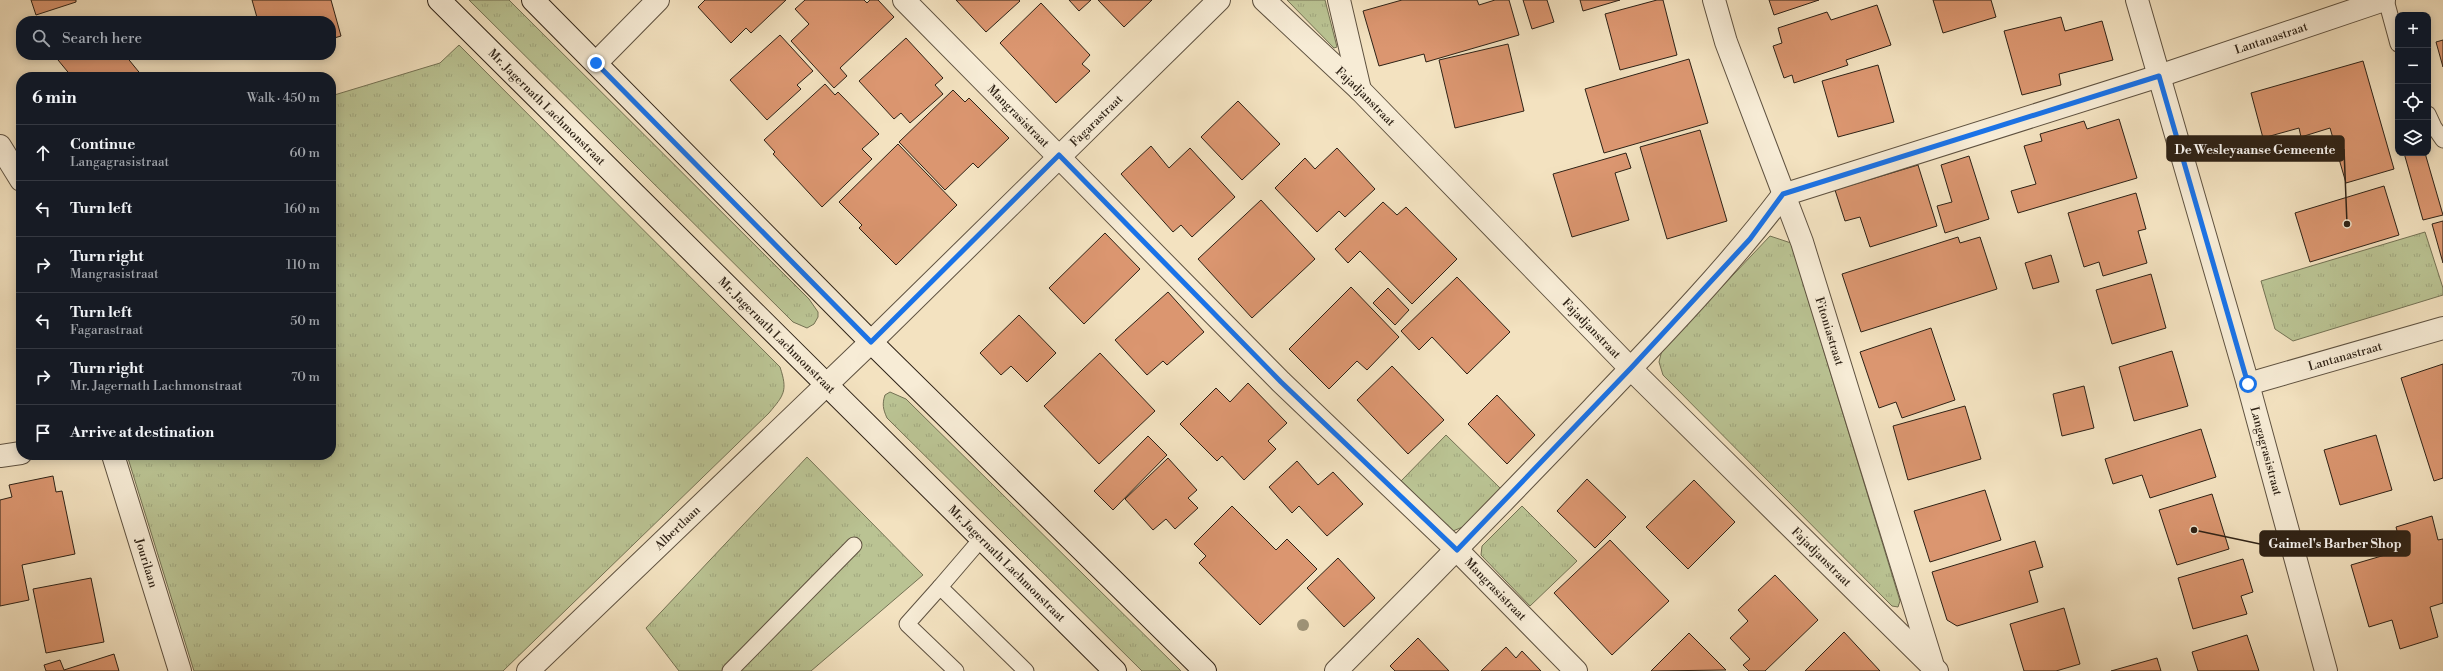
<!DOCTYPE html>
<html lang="en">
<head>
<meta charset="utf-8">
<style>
  :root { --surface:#171b24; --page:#20242c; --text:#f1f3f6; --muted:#9ea1a6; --line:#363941 }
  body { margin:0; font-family:"Libre Bodoni",serif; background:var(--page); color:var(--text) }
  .controls { position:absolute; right:12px; top:12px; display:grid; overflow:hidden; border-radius:8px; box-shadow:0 2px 10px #0003 }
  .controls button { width:36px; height:36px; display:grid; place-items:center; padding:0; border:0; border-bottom:1px solid var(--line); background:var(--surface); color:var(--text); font:20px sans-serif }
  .stop { position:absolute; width:12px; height:12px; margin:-9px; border:3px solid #1a73e8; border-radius:50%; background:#fff }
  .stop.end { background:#1a73e8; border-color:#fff; box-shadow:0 1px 4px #0008 }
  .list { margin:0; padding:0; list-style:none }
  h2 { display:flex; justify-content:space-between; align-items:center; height:52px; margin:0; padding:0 16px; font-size:17px }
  h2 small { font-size:13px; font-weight:400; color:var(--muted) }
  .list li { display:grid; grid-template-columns:26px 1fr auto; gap:12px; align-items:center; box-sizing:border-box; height:56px; padding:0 16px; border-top:1px solid var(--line) }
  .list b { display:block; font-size:15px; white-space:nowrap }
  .list p { margin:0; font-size:13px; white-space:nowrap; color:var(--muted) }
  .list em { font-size:13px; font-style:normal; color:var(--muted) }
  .icon { flex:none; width:22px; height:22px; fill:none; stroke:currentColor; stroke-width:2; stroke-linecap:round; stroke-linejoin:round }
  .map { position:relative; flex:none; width:2443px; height:671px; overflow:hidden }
  .search { position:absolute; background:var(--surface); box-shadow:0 2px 10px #0003; left:16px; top:16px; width:320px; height:44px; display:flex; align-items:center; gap:10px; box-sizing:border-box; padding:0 14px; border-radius:16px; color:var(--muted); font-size:15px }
  .panel { position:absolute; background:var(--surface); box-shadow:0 2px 10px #0003; left:16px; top:72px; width:320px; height:388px; border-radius:16px }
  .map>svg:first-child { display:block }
  .grass { fill:url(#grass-tufts); stroke:#747254 }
  .building { fill:#db9670; stroke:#2e2216 }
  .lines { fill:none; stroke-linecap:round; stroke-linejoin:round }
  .service-casing { stroke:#5f5240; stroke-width:17 }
  .minor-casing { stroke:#5f5240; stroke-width:24 }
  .secondary-casing { stroke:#2e2216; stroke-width:24 }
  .service { stroke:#f7ecd6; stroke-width:15 }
  .minor { stroke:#f7ecd6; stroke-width:22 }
  .secondary { stroke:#f7ecd6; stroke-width:22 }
  .tree { fill:#9e9377 }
  .route { stroke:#1a73e8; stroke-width:5 }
  .labels { text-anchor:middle; stroke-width:3; stroke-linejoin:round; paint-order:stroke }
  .street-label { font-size:12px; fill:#2e2216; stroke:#f7ecd6 }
  .leader { fill:none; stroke:#2e2216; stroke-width:1.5 }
  .callout-dot { fill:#2e2216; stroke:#f7ecd6; stroke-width:1.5 }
  .callout { fill:#2e2216; stroke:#2e2216; stroke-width:1.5 }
  .callout-label { font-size:13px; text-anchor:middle; font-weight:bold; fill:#fff }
</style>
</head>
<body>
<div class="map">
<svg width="2443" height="671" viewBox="0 0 2443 671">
  <defs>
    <pattern id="grass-tufts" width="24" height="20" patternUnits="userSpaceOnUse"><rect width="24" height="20" fill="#bac393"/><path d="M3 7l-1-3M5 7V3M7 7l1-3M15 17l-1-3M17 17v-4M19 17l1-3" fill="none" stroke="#a0a77e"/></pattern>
  </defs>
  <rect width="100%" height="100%" fill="#f3e2c0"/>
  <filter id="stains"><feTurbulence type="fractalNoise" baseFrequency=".005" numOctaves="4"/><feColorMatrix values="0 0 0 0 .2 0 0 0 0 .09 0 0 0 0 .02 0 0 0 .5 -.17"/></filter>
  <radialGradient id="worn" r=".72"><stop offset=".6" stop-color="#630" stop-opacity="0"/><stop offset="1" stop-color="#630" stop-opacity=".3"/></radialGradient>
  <g class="grass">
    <polygon points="469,0 509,0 809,299 818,312 818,317 814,324 807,328 793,322"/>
    <polygon points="1287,0 1325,0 1337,47 1334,48"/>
    <path d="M459,45l321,322c8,24 4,28 -11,46l-266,258h-309l-67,-216h204v-359l109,-33z"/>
    <polygon points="2425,232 2443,288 2443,295 2293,341 2275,329 2261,281"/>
    <polygon points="1770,236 1791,243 1900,601 1898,607 1892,606 1663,375 1659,362 1662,350"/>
    <path d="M890,392l16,7 275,272h-39l-255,-253c-4,-9 -5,-14 -2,-23z"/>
    <polygon points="1446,435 1501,489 1465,526 1453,531 1401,481"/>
    <polygon points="807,457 923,575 811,671 679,671 646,628"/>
    <polygon points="1522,506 1577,561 1530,606 1481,555 1482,546"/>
  </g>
  <g class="building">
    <polygon points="31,0 76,0 76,2 36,15"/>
    <polygon points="252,0 331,0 341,36 331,39 331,21 258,21"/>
    <polygon points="705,0 786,0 751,33 746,28 731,43 698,7"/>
    <polygon points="805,0 864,0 867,3 870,0 878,0 894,17 840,68 847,76 834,88 791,41 809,24 795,9"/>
    <polygon points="956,0 1019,0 1020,1 986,32"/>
    <polygon points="1069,0 1091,0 1079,11"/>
    <polygon points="1098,0 1152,0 1124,27"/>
    <polygon points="1402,0 1477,0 1479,5 1495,0 1509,0 1519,35 1426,62 1424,54 1379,66 1363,11"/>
    <polygon points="1523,0 1547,0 1554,22 1532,29"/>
    <polygon points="1580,0 1620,0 1583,11"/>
    <polygon points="1657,0 1663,0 1677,55 1620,70 1605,14"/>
    <polygon points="1769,0 1819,0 1774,15"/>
    <polygon points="1933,0 1991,0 1996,17 1943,33"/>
    <polygon points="1041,3 1090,55 1082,64 1090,71 1056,103 1000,43"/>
    <polygon points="1877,5 1891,45 1846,60 1848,65 1794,83 1792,75 1784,78 1773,46 1782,43 1778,28 1827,12 1831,20"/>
    <polygon points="2061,17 2065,31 2102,21 2113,60 2059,74 2061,85 2022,95 2004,31"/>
    <polygon points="780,35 813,71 797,85 801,89 767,120 730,80"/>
    <polygon points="906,38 943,78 935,85 943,94 910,123 901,113 894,119 859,81"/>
    <polygon points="2443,40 2443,67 2436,42"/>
    <polygon points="1508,44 1524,111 1455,128 1439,60"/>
    <polygon points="64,55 125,55 143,77 72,77 58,60"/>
    <polygon points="1689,59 1708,123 1604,153 1585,89"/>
    <polygon points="2363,61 2394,169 2346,183 2330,128 2301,137 2299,128 2263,138 2251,93"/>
    <polygon points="1878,65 1894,122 1838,137 1822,81"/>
    <polygon points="825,84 835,95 838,92 879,134 862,149 872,159 822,207 773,154 775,152 764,140"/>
    <polygon points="953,90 965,102 969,98 1009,138 978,168 973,163 945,190 899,142"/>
    <polygon points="1238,101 1280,144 1242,180 1201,137"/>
    <polygon points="2119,119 2137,178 2018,213 2011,191 2036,184 2024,146 2042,141 2040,134 2084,121 2087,129"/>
    <polygon points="1700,130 1727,221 1667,239 1640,147"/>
    <polygon points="898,144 957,205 896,265 859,228 862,225 839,202"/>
    <polygon points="1151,146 1169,168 1190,148 1235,197 1192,237 1181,225 1173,232 1121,174"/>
    <polygon points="1337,148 1375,189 1345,217 1339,211 1317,232 1275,188 1305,158 1315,169"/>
    <polygon points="1626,153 1631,168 1615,173 1629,220 1572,237 1553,174"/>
    <polygon points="2404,153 2425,153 2443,215 2423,220"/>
    <polygon points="1969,156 1989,219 1945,233 1937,206 1952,202 1941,165"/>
    <polygon points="1918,165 1937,226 1870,247 1860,217 1845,221 1835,190"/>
    <polygon points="2384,186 2399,235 2310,262 2295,213"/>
    <polygon points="2136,193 2146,229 2138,231 2147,263 2103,276 2099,262 2084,267 2068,213"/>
    <polygon points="1261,200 1315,259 1252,318 1198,259"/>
    <polygon points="1383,202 1397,215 1406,207 1457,259 1412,304 1360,251 1348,263 1335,249"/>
    <polygon points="2443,221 2443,263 2432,224"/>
    <polygon points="1105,233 1140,269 1084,324 1049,288"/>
    <polygon points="1958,237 1960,243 1980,237 1997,289 1861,332 1842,274"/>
    <polygon points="2051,255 2059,282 2033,289 2025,263"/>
    <polygon points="2151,274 2166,328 2112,344 2096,290"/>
    <polygon points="1457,277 1510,332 1467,374 1432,337 1419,350 1401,331"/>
    <polygon points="1351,287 1399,337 1367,370 1357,361 1329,389 1289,349"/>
    <polygon points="1388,288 1409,310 1395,325 1373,303"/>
    <polygon points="1168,292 1204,332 1167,365 1163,361 1147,375 1115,340"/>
    <polygon points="1019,315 1056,353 1027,382 1011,366 1001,375 980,353"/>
    <polygon points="1931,328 1955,400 1902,418 1896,402 1879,408 1860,352"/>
    <polygon points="2172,351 2188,406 2134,421 2119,367"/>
    <polygon points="1100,353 1155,411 1099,464 1044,406"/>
    <polygon points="2443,364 2443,478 2434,481 2401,378"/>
    <polygon points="1392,366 1444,420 1408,454 1357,400"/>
    <polygon points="1248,383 1287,423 1268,441 1276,449 1244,480 1222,456 1217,461 1180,424 1216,388 1230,402"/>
    <polygon points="2084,386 2094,428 2062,436 2053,394"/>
    <polygon points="1497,395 1535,435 1507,464 1468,424"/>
    <polygon points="1965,406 1981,459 1908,480 1893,426"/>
    <polygon points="2201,429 2216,477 2150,498 2142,475 2113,484 2105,459"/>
    <polygon points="2376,435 2392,490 2340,505 2324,450"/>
    <polygon points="1148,436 1167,455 1113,510 1094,491"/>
    <polygon points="1168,458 1197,490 1188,498 1198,508 1175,529 1166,519 1153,530 1125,499"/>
    <polygon points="1297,461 1318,485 1333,472 1363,504 1327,536 1299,506 1292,513 1269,487"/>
    <polygon points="53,476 56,492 62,491 75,554 22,565 29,600 0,606 0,500 12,497 9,485"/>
    <polygon points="1587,479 1626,517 1595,548 1557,511"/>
    <polygon points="1694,480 1735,522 1688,569 1646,527"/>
    <polygon points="1985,490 2001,540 1930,562 1914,511"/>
    <polygon points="2212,494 2229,549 2177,565 2159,510"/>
    <polygon points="1232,506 1276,550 1287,539 1317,569 1260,625 1199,563 1206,556 1194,544"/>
    <polygon points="2432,516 2438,540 2443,539 2443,603 2430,607 2438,637 2400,649 2392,620 2369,627 2351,565 2402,550 2396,527"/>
    <polygon points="1610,540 1669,601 1612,655 1554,593"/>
    <polygon points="2035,541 2043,567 2029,571 2038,602 1957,626 1947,620 1932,572"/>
    <polygon points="1338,558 1375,598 1344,627 1307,588"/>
    <polygon points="2243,559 2253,592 2241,596 2247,614 2193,629 2178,578"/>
    <polygon points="1775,575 1818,620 1765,671 1749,671 1743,665 1750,659 1730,638 1748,621 1738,610"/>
    <polygon points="91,578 104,642 46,653 33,589"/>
    <polygon points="2064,608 2080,664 2056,671 2024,671 2010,624"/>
    <polygon points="1844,632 1880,671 1805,671"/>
    <polygon points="1689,633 1726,670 1651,671"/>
    <polygon points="2247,635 2259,671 2198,671 2192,652"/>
    <polygon points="1418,638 1449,671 1395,671 1390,666"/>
    <polygon points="1506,647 1516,658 1522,651 1541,671 1481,671"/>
    <polygon points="114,654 119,671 46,671 44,665 60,660 64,670"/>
    <polygon points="2157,658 2161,671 2111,671"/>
  </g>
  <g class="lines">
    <defs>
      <g id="service">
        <polyline points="2386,0 2398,44"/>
        <polyline points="2428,114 2434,127 2443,140"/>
        <polyline points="940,587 982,538"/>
        <polyline points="730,671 854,545"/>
        <polyline points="956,671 907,624 940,587 1026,671"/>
      </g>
      <g id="minor">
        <path id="s1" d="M904,0l377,382 176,168 119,121"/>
        <path id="s2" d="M1264,0l96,90 271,279 306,302"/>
        <polyline points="1339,0 1360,90"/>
        <path id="s3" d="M1714,0l12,42 76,200 130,421"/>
        <path id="s4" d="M2137,0l111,384 78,287"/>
        <polyline points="596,63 658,0"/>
        <polyline points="0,146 21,180"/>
        <path id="s5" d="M2248,384l195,-56"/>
        <path id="s6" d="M113,455l67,216"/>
        <polyline points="0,456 21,453"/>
        <path id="s7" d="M528,671l343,-329 348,-342"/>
        <path id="s8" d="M1336,671c87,-87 172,-174 257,-263 66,-69 133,-138 190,-213l376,-119 225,-76"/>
      </g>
      <g id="secondary">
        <path id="s9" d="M439,0l676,671"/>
        <polyline points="533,0 871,342 1205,671"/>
      </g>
    </defs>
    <use href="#service" class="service-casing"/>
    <use href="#minor" class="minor-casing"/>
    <use href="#secondary" class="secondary-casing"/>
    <use href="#service" class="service"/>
    <use href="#minor" class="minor"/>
    <use href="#secondary" class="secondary"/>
  </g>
  <circle class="tree" cx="1303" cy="625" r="6"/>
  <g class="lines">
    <polyline class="route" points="596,63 871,342 1059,155 1281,382 1457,550 1631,368 1750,239 1783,194 2159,76 2248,384"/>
  </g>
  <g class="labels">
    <g class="street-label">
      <text dy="4" stroke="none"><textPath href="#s8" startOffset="1166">Lantanastraat</textPath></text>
      <text dy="4" stroke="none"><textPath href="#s2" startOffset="140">Fajadjanstraat</textPath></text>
      <text dy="4" stroke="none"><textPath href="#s9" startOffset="152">Mr. Jagernath Lachmonstraat</textPath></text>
      <text dy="4" stroke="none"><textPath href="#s1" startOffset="163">Mangrasistraat</textPath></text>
      <text dy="4" stroke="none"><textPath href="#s7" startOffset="791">Fagarastraat</textPath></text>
      <text dy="4" stroke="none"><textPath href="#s2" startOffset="464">Fajadjanstraat</textPath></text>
      <text dy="4" stroke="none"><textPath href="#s3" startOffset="351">Fitoniastraat</textPath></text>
      <text dy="4" stroke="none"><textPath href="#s9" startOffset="476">Mr. Jagernath Lachmonstraat</textPath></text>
      <text dy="4" stroke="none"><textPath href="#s5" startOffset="101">Lantanastraat</textPath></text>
      <text dy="4" stroke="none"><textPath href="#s4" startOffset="469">Langagrasistraat</textPath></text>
      <text dy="4" stroke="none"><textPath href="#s7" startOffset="207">Albertlaan</textPath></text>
      <text dy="4" stroke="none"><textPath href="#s2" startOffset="788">Fajadjanstraat</textPath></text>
      <text dy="4" stroke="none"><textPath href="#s6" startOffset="113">Jourilaan</textPath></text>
      <text dy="4" stroke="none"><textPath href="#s9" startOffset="800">Mr. Jagernath Lachmonstraat</textPath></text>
      <text dy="4" stroke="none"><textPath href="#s1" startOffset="835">Mangrasistraat</textPath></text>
    </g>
  </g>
  <path class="leader" d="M2347 224L2344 149M2194 530L2260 544"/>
  <g class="callout-dot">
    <circle cx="2347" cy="224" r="4"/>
    <circle cx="2194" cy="530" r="4"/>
  </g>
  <g class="callout">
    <rect x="2167" y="136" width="177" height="25" rx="4"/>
    <rect x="2260" y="531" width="150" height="25" rx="4"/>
  </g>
  <g class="callout-label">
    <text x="2255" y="154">De Wesleyaanse Gemeente</text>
    <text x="2335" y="548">Gaimel's Barber Shop</text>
  </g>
  <rect width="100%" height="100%" filter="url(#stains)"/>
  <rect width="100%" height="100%" fill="url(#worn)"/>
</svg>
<div class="controls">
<button>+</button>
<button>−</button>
<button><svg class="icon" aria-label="locate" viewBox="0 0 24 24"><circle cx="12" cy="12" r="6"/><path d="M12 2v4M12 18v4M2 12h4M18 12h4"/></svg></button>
<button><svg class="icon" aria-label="layers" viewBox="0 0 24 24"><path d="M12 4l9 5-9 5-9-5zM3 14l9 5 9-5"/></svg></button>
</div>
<div class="stop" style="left:2248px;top:384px"></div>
<div class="stop end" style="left:596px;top:63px"></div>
<div class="search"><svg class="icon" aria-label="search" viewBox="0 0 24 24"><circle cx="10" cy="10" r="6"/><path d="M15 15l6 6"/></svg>Search here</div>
<section class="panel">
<h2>6 min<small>Walk · 450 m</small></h2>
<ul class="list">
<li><svg class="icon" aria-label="ahead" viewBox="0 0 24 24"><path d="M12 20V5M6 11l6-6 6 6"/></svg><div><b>Continue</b><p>Langagrasistraat</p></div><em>60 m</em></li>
<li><svg class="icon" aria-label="left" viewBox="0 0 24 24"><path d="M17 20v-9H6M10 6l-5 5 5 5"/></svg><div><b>Turn left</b></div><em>160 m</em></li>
<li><svg class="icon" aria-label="right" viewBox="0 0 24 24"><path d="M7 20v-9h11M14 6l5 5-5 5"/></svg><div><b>Turn right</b><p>Mangrasistraat</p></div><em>110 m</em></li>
<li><svg class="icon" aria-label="left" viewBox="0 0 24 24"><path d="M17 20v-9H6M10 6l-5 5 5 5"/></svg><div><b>Turn left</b><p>Fagarastraat</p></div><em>50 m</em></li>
<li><svg class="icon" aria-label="right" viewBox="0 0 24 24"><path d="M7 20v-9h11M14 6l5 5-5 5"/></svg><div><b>Turn right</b><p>Mr. Jagernath Lachmonstraat</p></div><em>70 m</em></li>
<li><svg class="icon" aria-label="arrive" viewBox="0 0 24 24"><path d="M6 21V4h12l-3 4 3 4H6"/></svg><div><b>Arrive at destination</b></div></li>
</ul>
</section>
</div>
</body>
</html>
